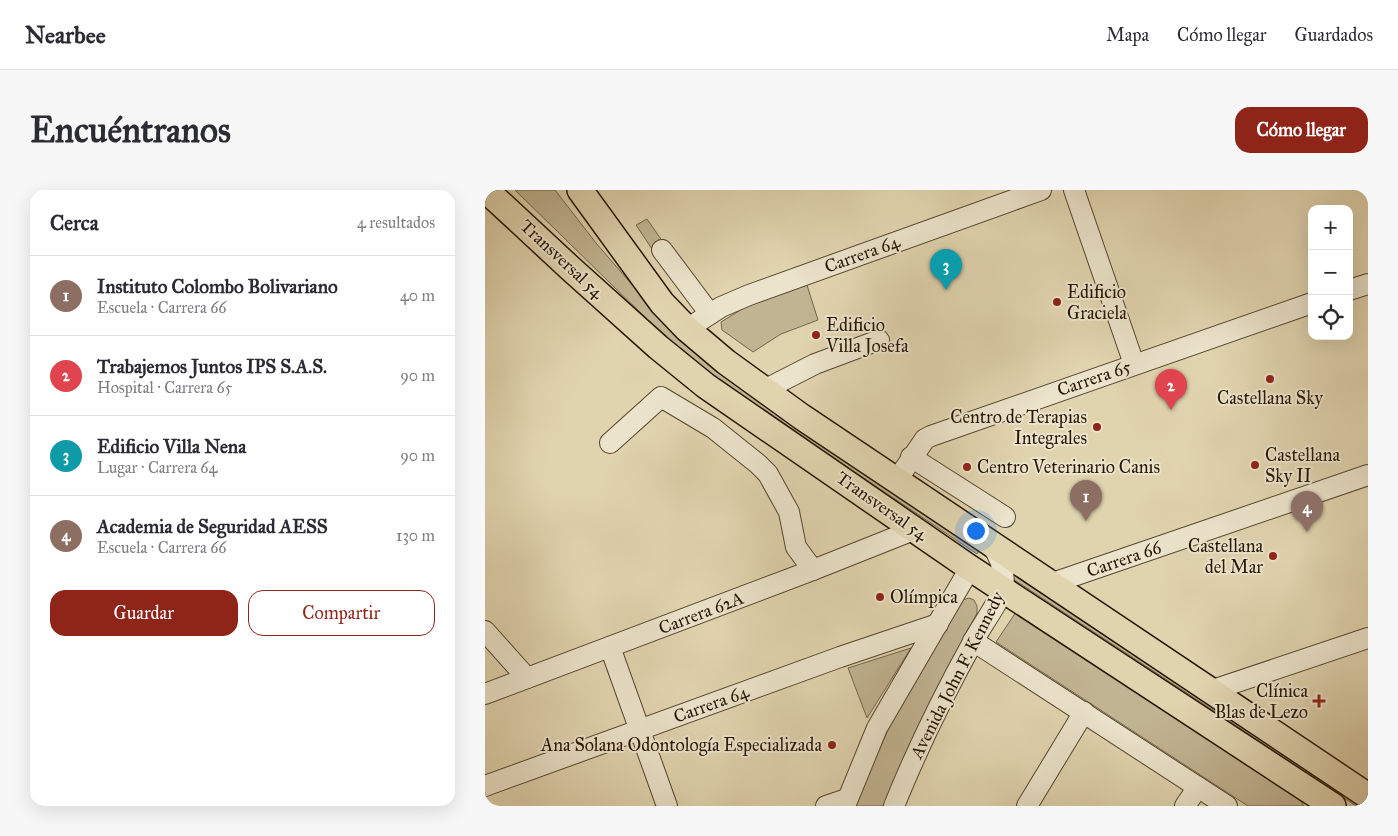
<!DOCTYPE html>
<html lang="es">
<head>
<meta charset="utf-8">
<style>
  :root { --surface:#fff; --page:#f7f7f7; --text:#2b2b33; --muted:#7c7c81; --line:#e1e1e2; --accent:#8f2418 }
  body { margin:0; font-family:"IM FELL Great Primer",serif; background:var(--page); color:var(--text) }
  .controls { position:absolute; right:15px; top:15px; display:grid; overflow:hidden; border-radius:10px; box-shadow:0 5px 20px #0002 }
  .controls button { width:45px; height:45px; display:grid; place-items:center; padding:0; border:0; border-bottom:1px solid var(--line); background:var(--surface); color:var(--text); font:25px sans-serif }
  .you { position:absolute; left:490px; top:340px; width:18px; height:18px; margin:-12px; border:4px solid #fff; border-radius:50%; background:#1a73e8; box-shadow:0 0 0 8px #1a73e833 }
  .badge { display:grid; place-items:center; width:32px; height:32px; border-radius:50%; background:var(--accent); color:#fff; font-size:16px; font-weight:700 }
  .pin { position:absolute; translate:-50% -41px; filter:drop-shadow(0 1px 2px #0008) }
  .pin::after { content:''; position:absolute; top:26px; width:18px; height:15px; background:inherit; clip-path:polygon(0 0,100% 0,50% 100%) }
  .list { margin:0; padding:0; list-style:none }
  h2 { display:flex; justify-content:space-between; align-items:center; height:65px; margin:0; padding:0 20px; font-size:21px }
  h2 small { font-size:16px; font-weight:400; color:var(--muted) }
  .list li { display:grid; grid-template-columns:32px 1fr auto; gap:15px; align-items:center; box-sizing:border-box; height:80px; padding:0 20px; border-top:1px solid var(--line) }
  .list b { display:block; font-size:19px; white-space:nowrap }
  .list p { margin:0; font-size:16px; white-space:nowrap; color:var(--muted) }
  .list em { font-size:16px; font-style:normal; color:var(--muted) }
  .actions { display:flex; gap:10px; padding:15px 20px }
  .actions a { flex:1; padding:11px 0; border:1px solid var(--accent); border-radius:15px; text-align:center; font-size:18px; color:var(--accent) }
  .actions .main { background:var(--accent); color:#fff }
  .icon { flex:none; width:28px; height:28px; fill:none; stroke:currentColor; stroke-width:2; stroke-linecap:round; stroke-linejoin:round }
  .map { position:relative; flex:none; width:883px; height:616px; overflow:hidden; border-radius:15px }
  header { display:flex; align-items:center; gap:30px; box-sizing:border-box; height:70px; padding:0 25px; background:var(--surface); border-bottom:1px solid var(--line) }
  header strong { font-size:24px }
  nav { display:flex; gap:28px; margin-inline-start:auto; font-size:18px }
  .intro { display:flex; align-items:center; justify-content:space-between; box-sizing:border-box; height:120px; padding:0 30px }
  h1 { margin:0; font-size:35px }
  .button { padding:12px 22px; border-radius:15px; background:var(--accent); color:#fff; font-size:18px; font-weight:700 }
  main { display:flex; gap:30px; padding:0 30px }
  aside { flex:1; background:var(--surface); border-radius:15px; box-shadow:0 5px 20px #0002 }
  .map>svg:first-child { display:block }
  .green { fill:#c1b492; stroke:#74664c }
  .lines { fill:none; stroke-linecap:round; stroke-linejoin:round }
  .minor-casing { stroke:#554630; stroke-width:22 }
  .major-casing { stroke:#271705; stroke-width:28 }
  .minor { stroke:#ebe3cb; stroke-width:20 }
  .major { stroke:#e0d4af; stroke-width:25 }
  .poi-dot { fill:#8f2418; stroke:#ebe3cb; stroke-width:2 }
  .labels { text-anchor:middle; stroke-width:4; stroke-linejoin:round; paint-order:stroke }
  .street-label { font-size:18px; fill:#271705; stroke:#ebe3cb }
  .poi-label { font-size:18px; fill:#271705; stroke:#ebe3cb; text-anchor:start }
</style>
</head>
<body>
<header>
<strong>Nearbee</strong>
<nav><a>Mapa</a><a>Cómo llegar</a><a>Guardados</a></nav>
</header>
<div class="intro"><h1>Encuéntranos</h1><a class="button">Cómo llegar</a></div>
<main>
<aside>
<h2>Cerca<small>4 resultados</small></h2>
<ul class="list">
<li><span class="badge" style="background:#8d6e63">1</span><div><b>Instituto Colombo Bolivariano</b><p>Escuela · Carrera 66</p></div><em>40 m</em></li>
<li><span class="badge" style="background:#e0444e">2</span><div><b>Trabajemos Juntos IPS S.A.S.</b><p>Hospital · Carrera 65</p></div><em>90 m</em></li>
<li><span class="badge" style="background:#0f9aa8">3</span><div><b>Edificio Villa Nena</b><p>Lugar · Carrera 64</p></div><em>90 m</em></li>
<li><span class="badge" style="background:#8d6e63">4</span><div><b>Academia de Seguridad AESS</b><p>Escuela · Carrera 66</p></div><em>130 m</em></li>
</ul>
<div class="actions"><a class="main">Guardar</a><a>Compartir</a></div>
</aside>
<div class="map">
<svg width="883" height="616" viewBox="0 0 883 616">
  <rect width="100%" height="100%" fill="#e0d4af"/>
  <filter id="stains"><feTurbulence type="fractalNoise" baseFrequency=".004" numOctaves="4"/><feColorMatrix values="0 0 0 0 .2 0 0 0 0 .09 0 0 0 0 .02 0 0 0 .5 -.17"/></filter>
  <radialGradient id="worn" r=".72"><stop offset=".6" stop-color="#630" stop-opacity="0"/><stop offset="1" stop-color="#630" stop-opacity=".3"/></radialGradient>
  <g class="green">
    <polygon points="30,0 70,0 111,53 181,134 496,358 492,364 231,189 169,136"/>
    <polygon points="162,29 180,55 169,62 151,35"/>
    <polygon points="322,95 333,130 296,144 268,162 237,140 236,132 262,116"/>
    <polygon points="528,381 880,616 871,616 746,532 525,387"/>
    <polygon points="484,408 489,410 492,416 492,423 400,616 369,616 411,522 478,410"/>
    <polygon points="531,422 815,610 819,616 763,616 511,452"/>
    <polygon points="426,458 382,528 363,478"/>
  </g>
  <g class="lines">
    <defs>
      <g id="minor">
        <polyline points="589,0 649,174"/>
        <polyline points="177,60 225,124"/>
        <polyline points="864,100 883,94"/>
        <polyline points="202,139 236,117 264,105 556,0"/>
        <polyline points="279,200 330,174 394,150"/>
        <polyline points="125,253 176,207 228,238 273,274 283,284 304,322 311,357 328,380"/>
        <polyline points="426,267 520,327"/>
        <polyline points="412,290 440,249 446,246 827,113"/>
        <polyline points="565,394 883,285"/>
        <polyline points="0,441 42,488"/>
        <polyline points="488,451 742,616"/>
        <polyline points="125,457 182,616"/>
        <polyline points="725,501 883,448"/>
        <polyline points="0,504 328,380 431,339"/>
        <polyline points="0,596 355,467 453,434"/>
        <polyline points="341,616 362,609"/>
        <polyline points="360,616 392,538 485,378"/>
        <path d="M409,616c23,-57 50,-112 80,-166 6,-12 28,-42 29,-53 3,-16 -3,-30 -12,-43"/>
        <polyline points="542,616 599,522"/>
        <polyline points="700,616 713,597"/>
      </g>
      <g id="major">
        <polyline points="1,0 85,78 173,157 221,196 485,378 848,616"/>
        <polyline points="95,0 177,113 202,139 241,172 317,227 883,606"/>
      </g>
    </defs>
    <use href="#minor" class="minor-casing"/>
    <use href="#major" class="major-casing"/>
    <use href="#minor" class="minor"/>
    <use href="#major" class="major"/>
  </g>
  <g class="poi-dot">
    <circle cx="572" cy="112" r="5"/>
    <circle cx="331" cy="145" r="5"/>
    <circle cx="785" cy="189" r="5"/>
    <circle cx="612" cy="237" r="5"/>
    <circle cx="770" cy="275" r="5"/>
    <circle cx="482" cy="277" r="5"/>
    <circle cx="788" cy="366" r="5"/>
    <circle cx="395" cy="407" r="5"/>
    <path d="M831.5 503.5h5v5h5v5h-5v5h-5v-5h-5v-5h5z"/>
    <circle cx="347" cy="555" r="5"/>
  </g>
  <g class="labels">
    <g class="street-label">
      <text transform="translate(377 64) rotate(-20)" y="6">Carrera 64</text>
      <text transform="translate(77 69) rotate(43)" y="6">Transversal 54</text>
      <text transform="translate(609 188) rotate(-19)" y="6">Carrera 65</text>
      <text transform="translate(397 316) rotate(35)" y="6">Transversal 54</text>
      <text transform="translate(639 369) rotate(-19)" y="6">Carrera 66</text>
      <text transform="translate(216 423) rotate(-21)" y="6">Carrera 62A</text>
      <text transform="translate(472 485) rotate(-63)" y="6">Avenida John F. Kennedy</text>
      <text transform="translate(226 514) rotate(-20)" y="6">Carrera 64</text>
    </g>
    <g class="poi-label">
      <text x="582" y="108">Edificio<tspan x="582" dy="21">Graciela</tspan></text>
      <text x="341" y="141">Edificio<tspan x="341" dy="21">Villa Josefa</tspan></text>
      <text x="785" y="214" text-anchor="middle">Castellana Sky</text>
      <text x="602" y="233" text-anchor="end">Centro de Terapias<tspan x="602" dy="21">Integrales</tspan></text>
      <text x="780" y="271">Castellana<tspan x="780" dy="21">Sky II</tspan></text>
      <text x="492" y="283">Centro Veterinario Canis</text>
      <text x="778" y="362" text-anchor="end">Castellana<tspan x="778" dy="21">del Mar</tspan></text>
      <text x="405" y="413">Olímpica</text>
      <text x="823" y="507" text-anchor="end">Clínica<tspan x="823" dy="21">Blas de Lezo</tspan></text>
      <text x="337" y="561" text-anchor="end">Ana Solana Odontología Especializada</text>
    </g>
  </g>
  <rect width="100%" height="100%" filter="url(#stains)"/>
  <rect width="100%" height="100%" fill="url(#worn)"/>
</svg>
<div class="controls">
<button>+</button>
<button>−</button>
<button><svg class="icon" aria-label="locate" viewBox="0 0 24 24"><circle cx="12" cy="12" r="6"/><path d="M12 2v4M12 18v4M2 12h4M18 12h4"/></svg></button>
</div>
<div class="you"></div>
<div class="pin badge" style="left:601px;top:331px;background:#8d6e63">1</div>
<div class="pin badge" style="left:686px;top:220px;background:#e0444e">2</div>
<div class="pin badge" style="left:461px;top:100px;background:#0f9aa8">3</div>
<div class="pin badge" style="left:822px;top:342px;background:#8d6e63">4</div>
</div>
</main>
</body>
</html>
